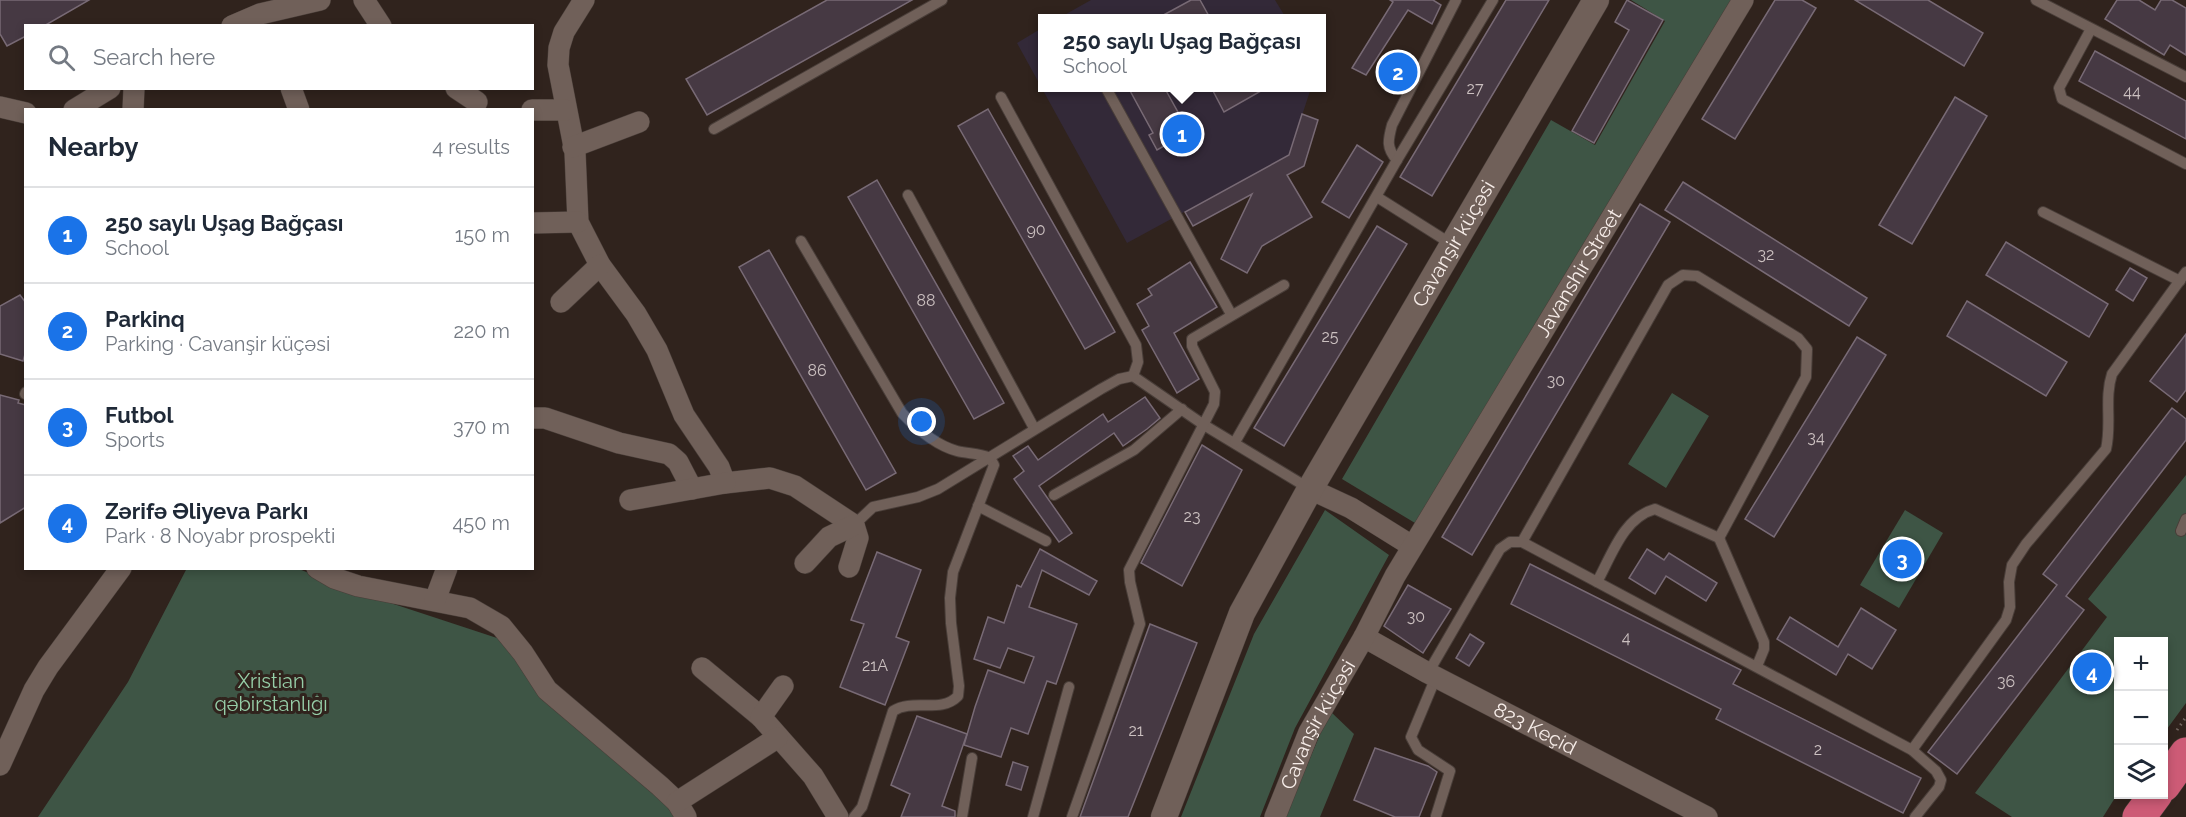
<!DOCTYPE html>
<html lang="en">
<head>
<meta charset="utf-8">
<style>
  :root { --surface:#fff; --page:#f2f2f3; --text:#1f2937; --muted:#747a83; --line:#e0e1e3; --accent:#1a73e8 }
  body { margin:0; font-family:Raleway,sans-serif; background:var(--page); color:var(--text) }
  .controls { position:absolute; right:18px; bottom:18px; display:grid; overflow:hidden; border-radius:0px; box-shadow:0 3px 9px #0003 }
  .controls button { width:54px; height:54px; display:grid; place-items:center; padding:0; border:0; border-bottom:2px solid var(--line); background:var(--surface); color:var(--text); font:30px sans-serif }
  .you { position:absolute; left:922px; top:422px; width:21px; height:21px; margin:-15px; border:4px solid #fff; border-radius:50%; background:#1a73e8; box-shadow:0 0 0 9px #1a73e833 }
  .badge { display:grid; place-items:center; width:39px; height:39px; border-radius:50%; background:var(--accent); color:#fff; font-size:20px; font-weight:700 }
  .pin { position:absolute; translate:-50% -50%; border:3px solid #fff; box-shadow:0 2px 6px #0006 }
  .popup { position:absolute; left:1038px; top:14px; width:288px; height:78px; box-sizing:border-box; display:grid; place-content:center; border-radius:0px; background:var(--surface); filter:drop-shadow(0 2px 4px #0005); font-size:20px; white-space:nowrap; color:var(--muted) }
  .popup b { font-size:22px; color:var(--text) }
  .popup::after { content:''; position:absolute; left:50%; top:100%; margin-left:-12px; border:12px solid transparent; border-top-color:var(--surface) }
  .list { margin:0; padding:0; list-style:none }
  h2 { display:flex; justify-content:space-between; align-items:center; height:78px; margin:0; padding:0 24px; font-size:26px }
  h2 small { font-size:20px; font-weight:400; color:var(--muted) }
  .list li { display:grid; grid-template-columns:39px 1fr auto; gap:18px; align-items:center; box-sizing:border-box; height:96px; padding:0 24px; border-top:2px solid var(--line) }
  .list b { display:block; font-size:22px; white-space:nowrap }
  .list p { margin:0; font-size:20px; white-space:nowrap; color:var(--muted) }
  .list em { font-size:20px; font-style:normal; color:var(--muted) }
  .icon { flex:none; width:33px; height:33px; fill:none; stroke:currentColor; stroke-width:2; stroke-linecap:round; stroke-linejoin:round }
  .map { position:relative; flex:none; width:2186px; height:817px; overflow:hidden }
  .search { position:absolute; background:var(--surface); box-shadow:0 3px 9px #0003; left:24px; top:24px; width:510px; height:66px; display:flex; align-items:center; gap:15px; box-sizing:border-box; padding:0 21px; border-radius:0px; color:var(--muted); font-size:22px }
  .panel { position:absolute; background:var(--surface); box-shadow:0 3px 9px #0003; left:24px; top:108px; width:510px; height:462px; border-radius:0px }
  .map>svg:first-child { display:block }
  .education { fill:#332938 }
  .green { fill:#3e5545 }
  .building { fill:#463943; stroke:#786a75; stroke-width:1.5 }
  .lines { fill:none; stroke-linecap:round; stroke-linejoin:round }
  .service-casing { stroke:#493e39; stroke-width:12 }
  .minor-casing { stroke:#493e39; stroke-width:22 }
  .tertiary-casing { stroke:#493e39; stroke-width:27 }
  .trunk-casing { stroke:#493e39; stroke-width:34 }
  .path { stroke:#726660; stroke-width:3; stroke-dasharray:1.5 4.5; stroke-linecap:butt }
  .service { stroke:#706059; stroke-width:10 }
  .minor { stroke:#706059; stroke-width:21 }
  .tertiary { stroke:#706059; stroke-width:26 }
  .trunk { stroke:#cd5b76; stroke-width:33 }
  .labels { text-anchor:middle; stroke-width:6; stroke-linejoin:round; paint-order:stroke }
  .number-label { font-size:16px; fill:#cbc0c0 }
  .street-label { font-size:20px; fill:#f7ede9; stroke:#30231d }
  .park-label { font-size:20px; fill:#96cea8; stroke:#30231d }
</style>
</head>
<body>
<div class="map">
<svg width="2186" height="817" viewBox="0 0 2186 817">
  <rect width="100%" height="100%" fill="#30231d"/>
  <g class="education">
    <polygon points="1091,0 1275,0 1286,18 1059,18"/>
    <polygon points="1042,28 1042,88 1311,88 1289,155 1127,243 1017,43"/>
  </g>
  <g class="green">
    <polygon points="1631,0 1732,0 1420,526 1342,479 1551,120 1595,145 1665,21"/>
    <polygon points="1672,393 1709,416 1666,488 1628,464"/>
    <polygon points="2186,475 2186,703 2164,733 2164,642 2118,642 2118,793 2103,817 2012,817 1975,793 2107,617 2088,599"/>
    <polygon points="1325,510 1389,555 1295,728 1260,817 1181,817 1254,634"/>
    <polygon points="1905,510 1943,533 1899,608 1860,585"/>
    <polygon points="187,568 299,569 345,588 500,639 666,805 674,817 38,817 128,682"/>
    <polygon points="1330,711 1354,734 1320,817 1285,817"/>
  </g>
  <g class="building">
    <polygon points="0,0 89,0 44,26 26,26 26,36 7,46 0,34"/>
    <polygon points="827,0 912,0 707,115 686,79"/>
    <polygon points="1191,0 1200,0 1210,18 1158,18"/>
    <polygon points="1390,0 1433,0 1441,5 1432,24 1408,10 1366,75 1352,68 1393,2"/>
    <polygon points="1506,0 1549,0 1432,196 1400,177"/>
    <polygon points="1627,0 1663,20 1594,143 1572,131 1629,30 1615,22"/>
    <polygon points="1775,0 1802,0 1816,8 1735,139 1702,119"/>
    <polygon points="1855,0 1928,0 1983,33 1964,66"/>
    <polygon points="2117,0 2139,0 2155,10 2161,0 2172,0 2186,8 2186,55 2170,45 2164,55 2105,19"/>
    <polygon points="2095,51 2186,101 2186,139 2079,81"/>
    <polygon points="1128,87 1164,87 1189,132 1157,150 1149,135 1153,133"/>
    <polygon points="1211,87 1268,87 1224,112"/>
    <polygon points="1955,97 1987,116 1912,244 1879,225"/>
    <polygon points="988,109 1115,332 1085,349 958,126"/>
    <polygon points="1302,114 1318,120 1304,166 1287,175 1312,217 1262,246 1247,273 1221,259 1252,194 1193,226 1185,212 1289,155"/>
    <polygon points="1357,145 1383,162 1349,218 1322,202"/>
    <polygon points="877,180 1004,403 974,419 848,197"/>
    <polygon points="1683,182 1867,298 1849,326 1665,210"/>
    <polygon points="1640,204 1670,222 1472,555 1442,537"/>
    <polygon points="1377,226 1407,244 1284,446 1254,428"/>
    <polygon points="2006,242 2108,304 2089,337 1986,275"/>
    <polygon points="769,250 896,473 866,490 739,267"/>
    <polygon points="1190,262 1217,307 1174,333 1199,379 1177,393 1142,330 1149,326 1137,304 1152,295 1148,289"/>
    <polygon points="2130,268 2147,278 2133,301 2116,290"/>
    <polygon points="20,295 26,303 26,351 23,361 0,354 0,306"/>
    <polygon points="1967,301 2067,362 2046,396 1947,336"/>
    <polygon points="2186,334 2186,390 2177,402 2150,381"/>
    <polygon points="1857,337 1886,355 1774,537 1745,519"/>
    <polygon points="0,395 19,400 18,403 26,405 26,507 0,523"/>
    <polygon points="1145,397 1160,418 1147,429 1123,446 1114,433 1039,486 1072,533 1059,542 1014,479 1024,471 1013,456 1028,446 1038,460 1103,414 1108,422"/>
    <polygon points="2172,408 2186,419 2186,440 2066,596 2084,610 1957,774 1928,752 2057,585 2043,574"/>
    <polygon points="1202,445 1242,470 1182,586 1141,563"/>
    <polygon points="1040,549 1097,581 1089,595 1042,570 1029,607 1077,624 1056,684 1047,681 1028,734 1011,728 1001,757 964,745 975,707 988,670 1024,683 1034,657 1008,648 1000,668 974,659 988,617 1004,623 1017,585 1021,587"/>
    <polygon points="1647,549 1664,560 1669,553 1717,583 1706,601 1666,576 1655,594 1629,578"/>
    <polygon points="877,552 921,570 896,637 909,642 885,705 840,687 864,624 851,620"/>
    <polygon points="1530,564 1741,670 1733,684 1921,778 1903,813 1716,719 1721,709 1511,604"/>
    <polygon points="1408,585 1451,609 1423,653 1384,626"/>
    <polygon points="1861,608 1896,630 1872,669 1848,654 1836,675 1777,639 1790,617 1838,647"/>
    <polygon points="1150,624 1197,643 1128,817 1080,817"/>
    <polygon points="1470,634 1484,643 1469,666 1456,658"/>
    <polygon points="917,716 967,734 942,806 955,811 955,817 901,817 910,794 891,785"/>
    <polygon points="1375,748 1428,766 1437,772 1419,817 1395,817 1354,800"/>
    <polygon points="1013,762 1028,767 1021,790 1006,785"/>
  </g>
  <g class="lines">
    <defs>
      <g id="service">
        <polyline points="2036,0 2186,77"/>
        <polyline points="2091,29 2059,88 2062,99 2186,164"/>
        <polyline points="1106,88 1231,314"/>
        <polyline points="1001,97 1136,345 1138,362 1133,376 1204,425 1310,489"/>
        <polyline points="714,129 942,0"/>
        <path d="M1397,160c-11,-12 -9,-20 -5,-35l64,-125"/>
        <polyline points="908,195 1034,428"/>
        <polyline points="1377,197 1453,245"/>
        <polyline points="2043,212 2180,281"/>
        <path d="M801,241l101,172c15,16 33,32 55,38 12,3 22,2 33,7l4,7 -41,107 -3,26 1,25 8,63 -1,10c-17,18 -45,2 -65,15l-31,96 -8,10"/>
        <polyline points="25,394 26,392"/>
        <polyline points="1235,442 1397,160 1493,0"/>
        <polyline points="1054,495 1134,450 1182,409"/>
        <polyline points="978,506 1046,541"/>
        <polyline points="854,525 873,507 918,497 938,489 1101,389 1119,379 1133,376"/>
        <polyline points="2181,531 2186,519"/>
        <polyline points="1522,542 1668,285 1683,275 1697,276 1798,338 1807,349 1806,377 1719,538"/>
        <path d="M1597,582c15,-27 26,-64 58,-73l64,29 45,104v7l-7,17"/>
        <polyline points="1428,673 1500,549 1510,542 1522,542 1912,750 1936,771 1941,780 1939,787 1915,817"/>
        <path d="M1912,750l94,-130 4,-13 -1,-25 3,-17 14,-21 80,-95c6,-25 -2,-51 6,-75l74,-102"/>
        <polyline points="1436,816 1450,771 1418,750 1411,737 1436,677"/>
        <polyline points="962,817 972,758"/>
        <polyline points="1033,817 1069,687"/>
        <polyline points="1072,817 1140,624 1130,582 1129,570 1214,404 1215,392 1192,346 1192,339 1284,285"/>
      </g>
      <g id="minor">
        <polyline points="364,0 381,26"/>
        <polyline points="584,0 564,32 559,48 558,65 575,152 578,222 600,265 636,314 657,350 684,415 719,467 725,483 770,478 795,486 854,525 858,538 849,567"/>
        <polyline points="232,26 260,14 320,0"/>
        <polyline points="291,88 299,110"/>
        <polyline points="456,88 477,102"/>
        <polyline points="0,107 26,113"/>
        <polyline points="74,110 110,88"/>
        <polyline points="133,110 134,88"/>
        <polyline points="532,110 565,110"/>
        <polyline points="573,147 639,122"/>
        <polyline points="532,223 578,222"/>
        <polyline points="561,302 600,265"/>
        <polyline points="532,418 545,418 619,443 669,454 678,462 692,489"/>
        <polyline points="1310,489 1351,508 1412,546"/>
        <polyline points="630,500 725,483"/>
        <polyline points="805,563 829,537 854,525"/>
        <polyline points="317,568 334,578 358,586 470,608 501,626 523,653 547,690 660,786 677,802 686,817"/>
        <polyline points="435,600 447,568"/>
        <path id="s1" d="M1364,637l64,36 279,144"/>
        <polyline points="702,668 761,717"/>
        <polyline points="783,686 761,717 813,776 838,817"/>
        <polyline points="0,765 34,690 48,667 121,568"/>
        <polyline points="677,802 777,738"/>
        <path id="s2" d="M1275,817l34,-85 55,-95 31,-61 348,-576"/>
      </g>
      <g id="tertiary">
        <path id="s3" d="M1164,817l78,-204 68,-124 286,-489"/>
      </g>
      <g id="trunk">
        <polyline points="2164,785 2186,754"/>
        <polyline points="2139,817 2156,794"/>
      </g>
    </defs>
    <use href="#service" class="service-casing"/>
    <use href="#minor" class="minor-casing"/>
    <use href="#tertiary" class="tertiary-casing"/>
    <use href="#trunk" class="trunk-casing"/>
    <polyline class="path" points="2177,730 2186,717"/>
    <use href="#service" class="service"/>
    <use href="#minor" class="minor"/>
    <use href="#tertiary" class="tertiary"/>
    <use href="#trunk" class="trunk"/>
  </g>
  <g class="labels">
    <g class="number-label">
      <text x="1475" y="94">27</text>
      <text x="2132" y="97">44</text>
      <text x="1036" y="235">90</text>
      <text x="1766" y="260">32</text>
      <text x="926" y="306">88</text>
      <text x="1330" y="342">25</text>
      <text x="817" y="376">86</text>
      <text x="1556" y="386">30</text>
      <text x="1816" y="443">34</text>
      <text x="1192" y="522">23</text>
      <text x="1416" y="622">30</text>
      <text x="1626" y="643">4</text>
      <text x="875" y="671">21A</text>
      <text x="2006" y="687">36</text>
      <text x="1136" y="736">21</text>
      <text x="1818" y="755">2</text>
    </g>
    <g class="street-label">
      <text dy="7" stroke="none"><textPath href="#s3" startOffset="644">Cavanşir küçəsi</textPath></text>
      <text dy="7" stroke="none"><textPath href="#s2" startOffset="624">Javanshir Street</textPath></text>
      <text dy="7" stroke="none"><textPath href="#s2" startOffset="102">Cavanşir küçəsi</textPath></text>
      <text dy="7" stroke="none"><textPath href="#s1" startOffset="194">823 Keçid</textPath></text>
    </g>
    <g class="park-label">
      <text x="271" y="688">Xristian<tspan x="271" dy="23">qəbirstanlığı</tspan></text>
    </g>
  </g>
</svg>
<div class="controls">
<button>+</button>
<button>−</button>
<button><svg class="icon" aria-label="layers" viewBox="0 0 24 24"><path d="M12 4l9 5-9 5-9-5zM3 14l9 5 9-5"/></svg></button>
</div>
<div class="you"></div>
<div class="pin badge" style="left:1182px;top:134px">1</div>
<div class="popup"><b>250 saylı Uşag Bağçası</b>School</div>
<div class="pin badge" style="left:1398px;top:72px">2</div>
<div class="pin badge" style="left:1902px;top:559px">3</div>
<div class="pin badge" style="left:2092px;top:672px">4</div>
<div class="search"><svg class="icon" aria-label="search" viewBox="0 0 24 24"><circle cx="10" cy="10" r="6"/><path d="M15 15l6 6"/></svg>Search here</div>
<section class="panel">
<h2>Nearby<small>4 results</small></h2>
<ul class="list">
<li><span class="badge">1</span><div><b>250 saylı Uşag Bağçası</b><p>School</p></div><em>150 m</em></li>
<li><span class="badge">2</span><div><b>Parkinq</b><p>Parking · Cavanşir küçəsi</p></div><em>220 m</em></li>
<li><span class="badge">3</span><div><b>Futbol</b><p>Sports</p></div><em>370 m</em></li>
<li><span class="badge">4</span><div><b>Zərifə Əliyeva Parkı</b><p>Park · 8 Noyabr prospekti</p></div><em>450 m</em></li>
</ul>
</section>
</div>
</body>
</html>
